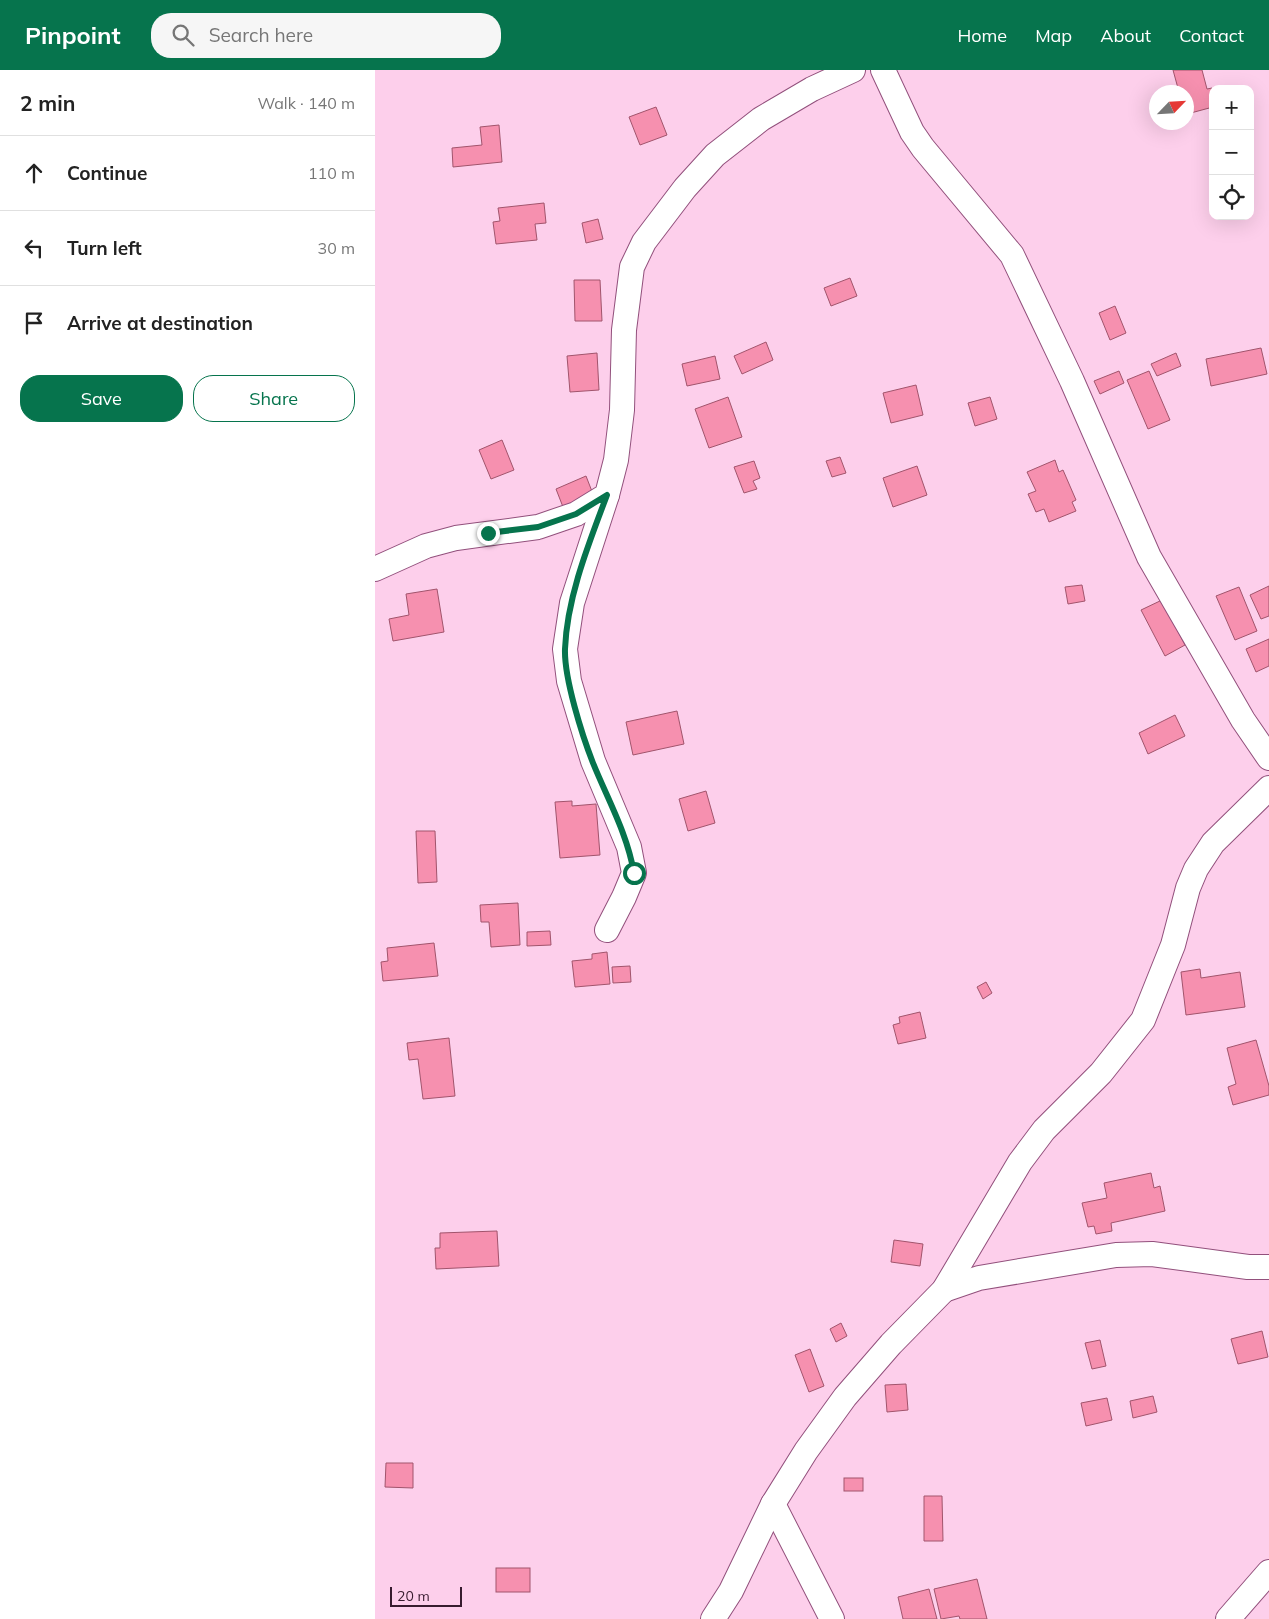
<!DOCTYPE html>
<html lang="en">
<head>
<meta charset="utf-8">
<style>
  :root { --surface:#fff; --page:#f6f6f6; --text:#222; --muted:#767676; --line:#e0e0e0; --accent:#06744d }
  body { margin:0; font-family:Mulish,sans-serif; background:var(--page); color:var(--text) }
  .controls { position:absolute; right:15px; top:15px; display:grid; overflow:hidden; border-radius:10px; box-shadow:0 5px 20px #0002 }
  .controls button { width:45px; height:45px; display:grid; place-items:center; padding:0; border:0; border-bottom:1px solid var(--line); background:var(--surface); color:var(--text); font:25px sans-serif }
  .compass { position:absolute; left:774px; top:15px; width:45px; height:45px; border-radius:50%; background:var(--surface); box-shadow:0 5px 20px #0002; rotate:65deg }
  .scale { position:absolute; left:15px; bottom:12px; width:72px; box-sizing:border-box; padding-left:5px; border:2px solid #371b2e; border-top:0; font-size:14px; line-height:18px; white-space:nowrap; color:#371b2e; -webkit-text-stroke:4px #fdcfeb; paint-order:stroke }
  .stop { position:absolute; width:15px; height:15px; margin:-11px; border:4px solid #06744d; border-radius:50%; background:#fff }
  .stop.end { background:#06744d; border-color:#fff; box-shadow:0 1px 5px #0008 }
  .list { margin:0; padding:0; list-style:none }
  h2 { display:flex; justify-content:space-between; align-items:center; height:65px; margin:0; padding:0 20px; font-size:21px }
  h2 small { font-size:16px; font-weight:400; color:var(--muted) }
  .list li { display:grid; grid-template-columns:32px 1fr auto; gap:15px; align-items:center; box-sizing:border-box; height:75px; padding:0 20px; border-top:1px solid var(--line) }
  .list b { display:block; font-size:19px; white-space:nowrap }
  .list em { font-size:16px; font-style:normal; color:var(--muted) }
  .actions { display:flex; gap:10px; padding:15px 20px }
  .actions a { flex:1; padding:11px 0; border:1px solid var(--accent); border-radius:20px; text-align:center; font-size:18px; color:var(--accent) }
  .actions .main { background:var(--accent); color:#fff }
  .icon { flex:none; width:28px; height:28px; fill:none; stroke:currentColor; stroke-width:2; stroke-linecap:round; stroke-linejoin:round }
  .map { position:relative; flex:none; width:894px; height:1549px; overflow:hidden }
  header { display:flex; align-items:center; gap:30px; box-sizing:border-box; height:70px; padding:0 25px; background:var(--accent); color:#fff }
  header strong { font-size:24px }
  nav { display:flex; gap:28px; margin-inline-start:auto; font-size:18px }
  .search { width:350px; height:45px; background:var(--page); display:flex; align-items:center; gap:12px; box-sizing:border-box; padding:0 18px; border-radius:20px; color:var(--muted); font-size:19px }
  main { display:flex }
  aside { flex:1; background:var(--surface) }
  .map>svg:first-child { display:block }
  .building { fill:#f690af; stroke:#a1546c }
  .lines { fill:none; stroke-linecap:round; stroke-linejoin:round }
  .minor-casing { stroke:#92507c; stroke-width:26 }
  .minor { stroke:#fff; stroke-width:24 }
  .route { stroke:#06744d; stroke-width:6 }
</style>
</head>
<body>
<header>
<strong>Pinpoint</strong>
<div class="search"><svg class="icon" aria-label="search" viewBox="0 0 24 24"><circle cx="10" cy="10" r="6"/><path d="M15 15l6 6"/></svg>Search here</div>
<nav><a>Home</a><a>Map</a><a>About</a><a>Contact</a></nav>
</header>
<main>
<aside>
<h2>2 min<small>Walk · 140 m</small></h2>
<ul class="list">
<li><svg class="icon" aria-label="ahead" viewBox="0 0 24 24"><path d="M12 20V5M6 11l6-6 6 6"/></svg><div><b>Continue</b></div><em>110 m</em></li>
<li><svg class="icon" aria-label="left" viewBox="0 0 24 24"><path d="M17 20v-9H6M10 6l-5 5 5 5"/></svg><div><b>Turn left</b></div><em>30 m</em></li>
<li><svg class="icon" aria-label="arrive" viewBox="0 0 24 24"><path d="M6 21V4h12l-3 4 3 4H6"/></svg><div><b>Arrive at destination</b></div></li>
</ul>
<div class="actions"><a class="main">Save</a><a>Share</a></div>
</aside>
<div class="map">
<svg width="894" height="1549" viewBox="0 0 894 1549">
  <rect width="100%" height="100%" fill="#fdcfeb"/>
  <g class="building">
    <polygon points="798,0 827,0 832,19 837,18 838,37 812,44 812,22 804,22"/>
    <polygon points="281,37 292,65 265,75 254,47"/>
    <polygon points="124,55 127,92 78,97 77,78 107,75 105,57"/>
    <polygon points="169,133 171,153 160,154 162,170 121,174 118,152 125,151 123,138"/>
    <polygon points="223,149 228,169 211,173 207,153"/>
    <polygon points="475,208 482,226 456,236 449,218"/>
    <polygon points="199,210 225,210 227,251 200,251"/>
    <polygon points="740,236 751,263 735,270 724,243"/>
    <polygon points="391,272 398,290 367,304 359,286"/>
    <polygon points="886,278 892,304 836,316 831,289"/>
    <polygon points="222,283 224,320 195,322 192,286"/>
    <polygon points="801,283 806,296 782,306 776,294"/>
    <polygon points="340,286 345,309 312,316 307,294"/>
    <polygon points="744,301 749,313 725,324 719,311"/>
    <polygon points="774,301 795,350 773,359 752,310"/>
    <polygon points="541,315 548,345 516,353 508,323"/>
    <polygon points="353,327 367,367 334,378 320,339"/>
    <polygon points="615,327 622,349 600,356 593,333"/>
    <polygon points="127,370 139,400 116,409 104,380"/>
    <polygon points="465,387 471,403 457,407 451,391"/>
    <polygon points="680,390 684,402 688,400 701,430 697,432 701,441 674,452 669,439 661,442 653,424 661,421 652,402"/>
    <polygon points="379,391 385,408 378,411 382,419 369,423 359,397"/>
    <polygon points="542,396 552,425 518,437 508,408"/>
    <polygon points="211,406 218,424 188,437 181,419"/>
    <polygon points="707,515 710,531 693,534 690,517"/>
    <polygon points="894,516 894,546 886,549 875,525"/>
    <polygon points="864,517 882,561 860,570 841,526"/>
    <polygon points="62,519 69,562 18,571 14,549 34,545 31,524"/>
    <polygon points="787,530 810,575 790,586 766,540"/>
    <polygon points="894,569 894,596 881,602 871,579"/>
    <polygon points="302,641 309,674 258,685 251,652"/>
    <polygon points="800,645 810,666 773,684 764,663"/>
    <polygon points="331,721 340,753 313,761 304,729"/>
    <polygon points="197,731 197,736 221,734 225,785 185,788 180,732"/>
    <polygon points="41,761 60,761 62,812 43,813"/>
    <polygon points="143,833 145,875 116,877 114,852 106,852 105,835"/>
    <polygon points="175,861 176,875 152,876 152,862"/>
    <polygon points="59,873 63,906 8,911 6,892 13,891 12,878"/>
    <polygon points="232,882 235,914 200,917 197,891 217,889 217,884"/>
    <polygon points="255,896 256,912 238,913 237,897"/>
    <polygon points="825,899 826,908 865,902 870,937 811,945 806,902"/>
    <polygon points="611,912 617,923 608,929 602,917"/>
    <polygon points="545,942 551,968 523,974 518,955 525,953 524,947"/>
    <polygon points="74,968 80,1026 48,1029 43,989 34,990 32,973"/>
    <polygon points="881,970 894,1016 894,1025 858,1035 853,1017 861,1014 852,978"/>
    <polygon points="776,1103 779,1118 785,1116 790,1141 736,1153 737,1161 721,1164 719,1156 713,1157 707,1133 732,1128 729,1113"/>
    <polygon points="122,1161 124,1196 61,1199 60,1178 65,1178 65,1163"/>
    <polygon points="519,1170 548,1174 545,1196 516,1192"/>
    <polygon points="466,1253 472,1266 461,1272 455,1259"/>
    <polygon points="887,1261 893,1287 863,1294 856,1269"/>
    <polygon points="725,1270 731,1296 717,1299 710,1273"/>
    <polygon points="435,1279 449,1316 434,1322 420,1285"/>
    <polygon points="531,1314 533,1340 512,1342 510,1315"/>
    <polygon points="778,1326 782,1342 758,1348 755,1331"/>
    <polygon points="732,1328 737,1350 711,1356 706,1333"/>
    <polygon points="11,1393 38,1393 38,1418 10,1417"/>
    <rect x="469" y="1408" width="19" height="13"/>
    <polygon points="549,1426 567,1426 568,1471 549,1471"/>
    <rect x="121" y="1498" width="34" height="24"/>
    <polygon points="602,1509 612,1549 585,1549 584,1546 566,1549 559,1519"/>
    <polygon points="554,1519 562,1549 528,1549 523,1527"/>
  </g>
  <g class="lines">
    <defs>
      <g id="minor">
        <polyline points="508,0 537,62 548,78 637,185 697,311 774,487 868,650 894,688"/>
        <polyline points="0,499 51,476 81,468 163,457 201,444 232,425 241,390 247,340 249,260 257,197 269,172 310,118 340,85 386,49 437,19 478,0"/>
        <polyline points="232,860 249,827 259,803 254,777 218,691 194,611 190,579 197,533 232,425"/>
        <polyline points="569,1220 604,1208 741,1185 777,1184 873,1197 894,1197"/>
        <polyline points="398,1434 457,1549"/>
        <polyline points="338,1549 356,1521 398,1434 431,1381 470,1327 516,1274 569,1220 645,1092 669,1060 726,1003 768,950 798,875 813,818 821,799 838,773 894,718"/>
        <polyline points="853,1549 894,1502"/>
      </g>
    </defs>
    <use href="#minor" class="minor-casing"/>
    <use href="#minor" class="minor"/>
  </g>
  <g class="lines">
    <path class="route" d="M113,463l50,-6 38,-13 31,-19c-18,48 -40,102 -42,154 -1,29 17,86 28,114 15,37 34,70 41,110"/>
  </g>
</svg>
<div class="controls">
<button>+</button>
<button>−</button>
<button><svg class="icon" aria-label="locate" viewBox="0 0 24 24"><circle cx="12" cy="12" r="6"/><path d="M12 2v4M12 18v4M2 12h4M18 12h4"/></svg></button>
</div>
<svg class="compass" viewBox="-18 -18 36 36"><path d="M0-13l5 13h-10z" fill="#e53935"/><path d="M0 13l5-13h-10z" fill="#767676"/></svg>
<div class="scale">20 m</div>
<div class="stop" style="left:259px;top:803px"></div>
<div class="stop end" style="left:113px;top:463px"></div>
</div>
</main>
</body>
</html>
